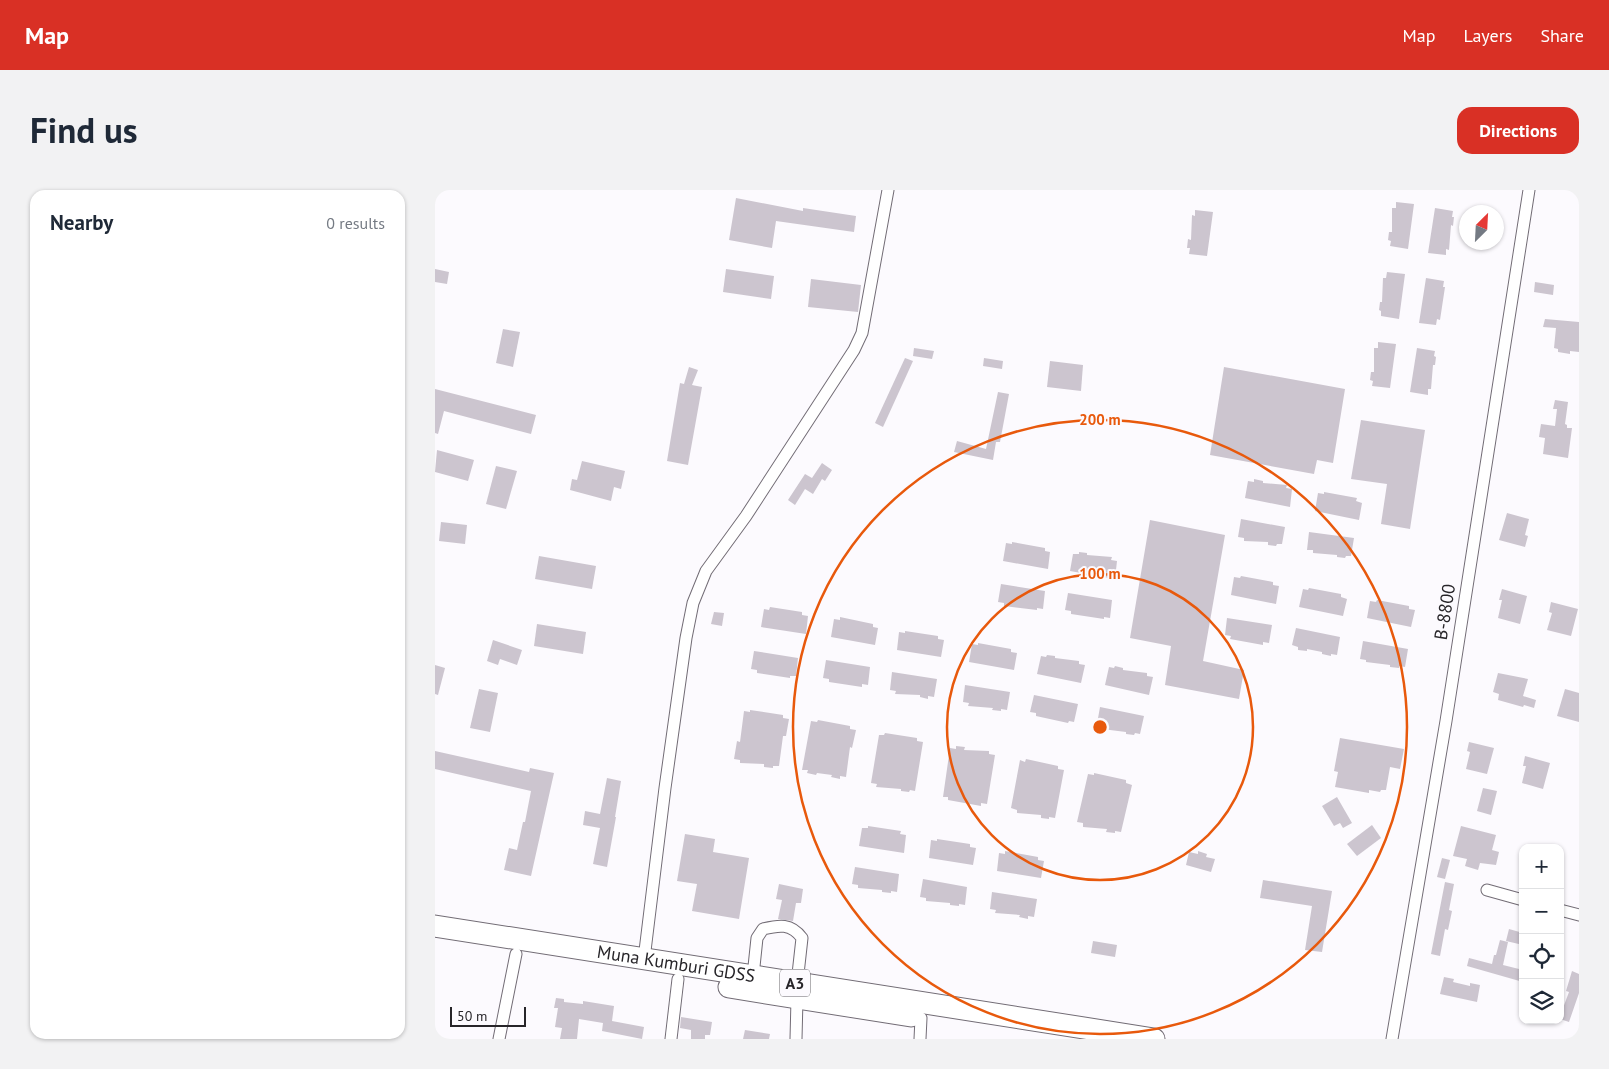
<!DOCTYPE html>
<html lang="en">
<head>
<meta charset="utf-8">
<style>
  :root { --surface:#fff; --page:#f2f2f3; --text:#1f2937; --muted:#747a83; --line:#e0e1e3; --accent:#d93025 }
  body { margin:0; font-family:"PT Sans",sans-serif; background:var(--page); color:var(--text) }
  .controls { position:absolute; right:15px; bottom:15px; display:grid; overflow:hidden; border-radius:10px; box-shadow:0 1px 4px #0004 }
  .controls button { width:45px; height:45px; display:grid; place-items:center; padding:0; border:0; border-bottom:1px solid var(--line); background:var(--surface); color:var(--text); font:25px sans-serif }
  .compass { position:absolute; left:1024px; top:15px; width:45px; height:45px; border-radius:50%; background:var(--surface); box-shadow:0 1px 4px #0004; rotate:24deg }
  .scale { position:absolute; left:15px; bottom:12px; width:76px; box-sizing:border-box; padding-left:5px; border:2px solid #272529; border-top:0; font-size:14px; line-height:18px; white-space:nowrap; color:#272529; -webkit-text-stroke:4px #fcfafe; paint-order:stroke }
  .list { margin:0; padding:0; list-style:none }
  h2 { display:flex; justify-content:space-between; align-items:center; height:65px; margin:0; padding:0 20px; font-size:21px }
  h2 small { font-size:16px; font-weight:400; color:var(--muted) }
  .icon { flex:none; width:28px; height:28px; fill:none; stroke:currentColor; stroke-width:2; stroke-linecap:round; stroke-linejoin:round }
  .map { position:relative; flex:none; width:1144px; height:849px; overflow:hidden; border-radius:15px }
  header { display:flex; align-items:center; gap:30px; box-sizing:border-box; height:70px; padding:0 25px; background:var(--accent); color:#fff }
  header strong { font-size:24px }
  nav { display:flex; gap:28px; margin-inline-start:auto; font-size:18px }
  .intro { display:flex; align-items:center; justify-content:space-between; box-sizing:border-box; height:120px; padding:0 30px }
  h1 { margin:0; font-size:35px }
  .button { padding:12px 22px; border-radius:15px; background:var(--accent); color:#fff; font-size:18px; font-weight:700 }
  main { display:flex; gap:30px; padding:0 30px }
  aside { flex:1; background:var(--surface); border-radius:15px; box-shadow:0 1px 4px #0004 }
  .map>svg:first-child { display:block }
  .building { fill:#ccc5cf }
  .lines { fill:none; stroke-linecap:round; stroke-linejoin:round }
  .street-casing { stroke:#726c75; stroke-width:13 }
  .highway-casing { stroke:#726c75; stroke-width:23 }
  .street { stroke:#fff; stroke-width:11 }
  .highway { stroke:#fff; stroke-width:21 }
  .ring { fill:none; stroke:#e8590c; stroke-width:2.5 }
  .labels { text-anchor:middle; stroke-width:4; stroke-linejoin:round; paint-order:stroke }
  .shield { fill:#fcfafe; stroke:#676569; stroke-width:1 }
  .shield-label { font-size:16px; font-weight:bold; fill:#272529 }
  .street-label { font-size:18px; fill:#272529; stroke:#fcfafe }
  .centre { fill:#e8590c; stroke:#fcfafe; stroke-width:2.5 }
  .ring-label { font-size:15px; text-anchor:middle; font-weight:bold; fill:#e8590c; stroke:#fcfafe; stroke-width:4; stroke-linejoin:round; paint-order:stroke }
</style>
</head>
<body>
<header>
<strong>Map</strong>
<nav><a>Map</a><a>Layers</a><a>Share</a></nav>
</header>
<div class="intro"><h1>Find us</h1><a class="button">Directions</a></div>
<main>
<aside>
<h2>Nearby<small>0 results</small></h2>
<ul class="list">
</ul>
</aside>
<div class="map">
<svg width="1144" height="849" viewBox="0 0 1144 849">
  <rect width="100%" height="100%" fill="#fcfafe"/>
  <g class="building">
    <polygon points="301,8 368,21 368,18 421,26 419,42 341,31 337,58 294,50"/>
    <polygon points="961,12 979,14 973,59 955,56 956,51 953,50 954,42 957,42 957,18 961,18"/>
    <polygon points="1000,18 1018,21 1017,27 1019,27 1018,36 1016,35 1014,60 1011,59 1011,65 993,63"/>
    <polygon points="760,20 778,22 772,66 754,64 755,58 752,58 753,49 756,50 757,25 760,26"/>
    <polygon points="0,79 14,82 12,94 0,92"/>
    <polygon points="291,79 339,86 336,109 288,102"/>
    <polygon points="952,82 970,84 964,129 946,126 946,121 944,120 945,112 947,112 948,88 951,88"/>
    <polygon points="991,88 1009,91 1008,97 1010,97 1005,130 1002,129 1001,135 984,133"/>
    <polygon points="376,89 426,95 423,122 373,117"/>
    <polygon points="1100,92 1119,95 1118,105 1099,102"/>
    <polygon points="1110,129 1144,132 1144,162 1135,161 1135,164 1123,162 1123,159 1119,158 1121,138 1108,137"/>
    <polygon points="68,139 85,142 78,177 61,173"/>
    <polygon points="943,152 961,154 955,198 937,196 938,191 935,190 936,182 939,182 939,158 943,158"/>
    <polygon points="479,158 499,161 497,169 478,166"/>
    <polygon points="982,158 1000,161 999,166 1001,167 1000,175 998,175 996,199 993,199 993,205 975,202"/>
    <polygon points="470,168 478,171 448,237 440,233"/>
    <polygon points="549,168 568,171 567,179 548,176"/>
    <polygon points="615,171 648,175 646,201 612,197"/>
    <polygon points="254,177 263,180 257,195 267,197 253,275 232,271 245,193 249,194"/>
    <polygon points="789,177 910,199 898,273 882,270 879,284 775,265"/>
    <polygon points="0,199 101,225 96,244 9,221 3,244 0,243"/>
    <polygon points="563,202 574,204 565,252 561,252 558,270 519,262 522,251 551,259"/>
    <polygon points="1120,210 1133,212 1130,234 1132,235 1132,238 1137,238 1133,268 1108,264 1110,248 1104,247 1106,234 1120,236 1122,219 1118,219"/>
    <polygon points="926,230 990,240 975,339 946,334 952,294 916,289"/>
    <polygon points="2,260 39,270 33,291 0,282"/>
    <polygon points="147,271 190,281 186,299 179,297 176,311 135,300 137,289 142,290"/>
    <polygon points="387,273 397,280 390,291 387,289 378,304 370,299 360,315 353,310 370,284 377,288"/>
    <polygon points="61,276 82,281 71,319 51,314"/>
    <polygon points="819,289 828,291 828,293 852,295 851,298 857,299 855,317 810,308 813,291 819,292"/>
    <polygon points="889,302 922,308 921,311 927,313 924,330 880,321 883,303 889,304"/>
    <polygon points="1072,323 1094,329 1090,345 1093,346 1090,357 1064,350"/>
    <polygon points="806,329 850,337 847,354 842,354 841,356 833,355 833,352 809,351 809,348 803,347"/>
    <polygon points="715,330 790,345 768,471 809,480 804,509 730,495 736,456 695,448"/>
    <polygon points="6,332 32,335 30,354 4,351"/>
    <polygon points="874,342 919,348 916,366 911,366 910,368 902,367 902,365 878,363 878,360 872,360"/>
    <polygon points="577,352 610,358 610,361 615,362 613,379 568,371 571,353 577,354"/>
    <polygon points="644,362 652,363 652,365 677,367 676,370 682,371 680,389 635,381 638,364 644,364"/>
    <polygon points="104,366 161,376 157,399 100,389"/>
    <polygon points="806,386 838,392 838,395 844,396 841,414 796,405 799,387 805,388"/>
    <polygon points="566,394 610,401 608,419 602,418 602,420 569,416 569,413 563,412"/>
    <polygon points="874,398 906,404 906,407 912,409 908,426 864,417 868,399 873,400"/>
    <polygon points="1067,399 1092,406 1085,434 1063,428 1067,410 1064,410"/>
    <polygon points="633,403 677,410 675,428 669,427 669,429 636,424 636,421 630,420"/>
    <polygon points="942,410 974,416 974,419 980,420 976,437 932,428 935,411 941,412"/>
    <polygon points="1116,412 1143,419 1136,446 1112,440 1117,423 1114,422"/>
    <polygon points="335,417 367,422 367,425 373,426 371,444 326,437 329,419 334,420"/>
    <polygon points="279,422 289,423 287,436 276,434"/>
    <polygon points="405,427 438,434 438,437 443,438 440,455 396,447 399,429 405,430"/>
    <polygon points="792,428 837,435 834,453 828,452 828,455 795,449 796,446 790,445"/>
    <polygon points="102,434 151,442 148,464 99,456"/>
    <polygon points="861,438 905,447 902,465 896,464 896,466 887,464 887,462 872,459 872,461 863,460 863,457 857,455"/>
    <polygon points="470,441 503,446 503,449 509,450 506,467 462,460 464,442 470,443"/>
    <polygon points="58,450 87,460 82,475 65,469 63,475 52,471"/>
    <polygon points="928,451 973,459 970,477 964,476 964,478 955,477 955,475 931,472 931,470 925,469"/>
    <polygon points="543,453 576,459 576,462 582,463 579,480 534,472 537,454 543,455"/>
    <polygon points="319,461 363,468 361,486 355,486 355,488 322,483 322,480 316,479"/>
    <polygon points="612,465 620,466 620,468 644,471 644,474 650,475 646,493 602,484 606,466 611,467"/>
    <polygon points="391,470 435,477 433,495 427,494 427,497 394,492 394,489 388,488"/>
    <polygon points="0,475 10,478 3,505 0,504"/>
    <polygon points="680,476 688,478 688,480 712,483 712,486 718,487 714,505 670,495 674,477 679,478"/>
    <polygon points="457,482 502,489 499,507 493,506 493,509 485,507 485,505 460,504 461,501 455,500"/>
    <polygon points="1063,483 1093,489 1088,506 1101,510 1099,518 1089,515 1088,517 1063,510 1064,504 1058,502"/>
    <polygon points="530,495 575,502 572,520 566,519 566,521 557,520 558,518 533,516 534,513 528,512"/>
    <polygon points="44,499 63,503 55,542 35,538"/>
    <polygon points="1130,499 1144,503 1144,532 1122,526"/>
    <polygon points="599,505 643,514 639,532 634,531 633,533 601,526 601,523 595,522"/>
    <polygon points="665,517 709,526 705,544 700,543 699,545 691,544 691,542 667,539 668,536 662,534"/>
    <polygon points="315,520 348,525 348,528 354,529 351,546 348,546 344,576 338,576 338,578 329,577 329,574 305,573 305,570 299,569 302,551 305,552 309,521 315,522"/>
    <polygon points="383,530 415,536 415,539 421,540 417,558 415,557 411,587 405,586 405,589 396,587 397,585 382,583 381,585 372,583 373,580 367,580 376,531 382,532"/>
    <polygon points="450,543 482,548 482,551 488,552 480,601 475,600 474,602 466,601 466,599 441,597 442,594 436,593 444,545 449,545"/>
    <polygon points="905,548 969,559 965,579 955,577 951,600 946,600 945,602 934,600 934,603 900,597 903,582 899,581"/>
    <polygon points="1034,552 1059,558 1052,584 1031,579 1035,562 1032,561"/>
    <polygon points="521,556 530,557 529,560 554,561 554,564 560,565 552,614 546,613 546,616 513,610 513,607 508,607 515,558 521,559"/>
    <polygon points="0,561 94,582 95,578 119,583 96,686 69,680 74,658 82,660 88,632 90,632 96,601 0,579"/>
    <polygon points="1090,566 1115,573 1108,599 1087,593 1091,576 1088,576"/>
    <polygon points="591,569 623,576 623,579 629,580 620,628 614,627 614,629 606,628 606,625 582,623 582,620 576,618 585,570 590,572"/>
    <polygon points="659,583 691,590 691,593 697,595 686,642 680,641 680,643 671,642 672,639 648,637 648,633 642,632 653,584 659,585"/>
    <polygon points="172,588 186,591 180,627 181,627 172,677 158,674 165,638 148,635 150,621 165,624"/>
    <polygon points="1048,598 1062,601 1056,625 1042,621"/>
    <polygon points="902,607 917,633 908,638 905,633 899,636 887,616"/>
    <polygon points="937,635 946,648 922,666 912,654"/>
    <polygon points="433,636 466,641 465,644 471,645 469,663 424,656 427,638 433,638"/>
    <polygon points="1026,636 1061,645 1057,660 1064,662 1061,675 1045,673 1043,680 1030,676 1032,669 1018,666"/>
    <polygon points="250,644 280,649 278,662 314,668 304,729 257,721 262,694 242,691"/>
    <polygon points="502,649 535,654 535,657 541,658 538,675 494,668 496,650 502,651"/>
    <polygon points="570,661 603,667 603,670 609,671 606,688 562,681 564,663 570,664"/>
    <polygon points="763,661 772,664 771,667 780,669 776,682 751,675 754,662 763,664"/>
    <polygon points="1007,668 1015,670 1010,689 1002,687"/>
    <polygon points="420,677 464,684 462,702 456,701 456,703 447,702 447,700 423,698 423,695 417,694"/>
    <polygon points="488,689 532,697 530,715 524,714 524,716 515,715 515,713 491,711 491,708 485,707"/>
    <polygon points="828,690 897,701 887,762 870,760 877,716 825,708"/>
    <polygon points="1010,692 1019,694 1014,720 1017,721 1013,740 1010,739 1005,766 996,764"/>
    <polygon points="344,694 368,699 366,713 361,713 358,731 343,729 347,710 341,709"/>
    <polygon points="557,702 602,709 599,727 593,726 593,729 584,727 585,725 560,723 561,720 555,719"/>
    <polygon points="1074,739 1088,743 1088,755 1071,751"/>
    <polygon points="1065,750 1073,752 1068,775 1088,780 1088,792 1032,776 1034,768 1057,774 1059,765 1061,765"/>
    <polygon points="658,751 682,755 680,767 656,763"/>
    <polygon points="1137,781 1144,784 1144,803 1134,832 1125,829 1125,826 1134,802 1131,801"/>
    <polygon points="1009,787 1019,789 1018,792 1035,796 1035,793 1045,795 1042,812 1005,804"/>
    <polygon points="121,808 129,809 129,812 148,814 148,811 179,816 177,831 209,837 207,849 167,841 168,833 144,829 142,849 125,849 127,838 120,837 123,818 119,818"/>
    <polygon points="246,827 277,832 275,845 270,845 270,849 256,849 256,840 245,838"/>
    <polygon points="310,840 335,844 334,849 308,849"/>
  </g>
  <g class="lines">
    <defs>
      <g id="street">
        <polyline points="1052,700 1088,710"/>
        <polyline points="1125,720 1144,725"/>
        <polyline points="209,769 230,598 251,448 258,413 271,381 311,326 419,160 427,143 453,0"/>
        <path d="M318,786l4,-38 6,-9c16,-4 28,-6 39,9l-5,45"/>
        <polyline points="64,849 81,764"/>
        <polyline points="236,849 243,789"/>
        <polyline points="361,849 362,809"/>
        <polyline points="485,849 486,828"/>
        <polyline points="957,849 1011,531 1094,0"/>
      </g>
      <g id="highway">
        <path id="s1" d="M0,736l719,113"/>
        <polyline points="294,797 476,826"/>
      </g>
    </defs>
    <use href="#street" class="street-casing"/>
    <use href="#highway" class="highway-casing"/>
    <use href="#street" class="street"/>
    <use href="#highway" class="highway"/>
  </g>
  <g class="ring">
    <circle cx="665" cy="537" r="153"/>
    <circle cx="665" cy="537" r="307"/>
  </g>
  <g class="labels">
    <rect class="shield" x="345" y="779.5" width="30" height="27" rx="4"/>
    <g class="shield-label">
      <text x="360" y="799">A3</text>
    </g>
    <g class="street-label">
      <text transform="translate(1010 422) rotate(-81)" y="6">B-8800</text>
      <text dy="6" stroke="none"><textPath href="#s1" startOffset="244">Muna Kumburi GDSS</textPath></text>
    </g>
  </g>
  <circle cx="665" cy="537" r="8" class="centre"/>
  <g class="ring-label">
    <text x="665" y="235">200 m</text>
    <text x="665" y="389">100 m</text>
  </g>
</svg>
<div class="controls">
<button>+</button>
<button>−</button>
<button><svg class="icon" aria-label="locate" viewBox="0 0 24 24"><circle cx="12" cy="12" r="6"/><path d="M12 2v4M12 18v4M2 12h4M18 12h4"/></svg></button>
<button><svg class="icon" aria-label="layers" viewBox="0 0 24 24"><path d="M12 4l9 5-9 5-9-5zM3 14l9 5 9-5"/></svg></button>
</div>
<svg class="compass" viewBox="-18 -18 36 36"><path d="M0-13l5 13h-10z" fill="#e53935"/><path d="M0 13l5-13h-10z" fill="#747a83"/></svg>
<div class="scale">50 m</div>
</div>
</main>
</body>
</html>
